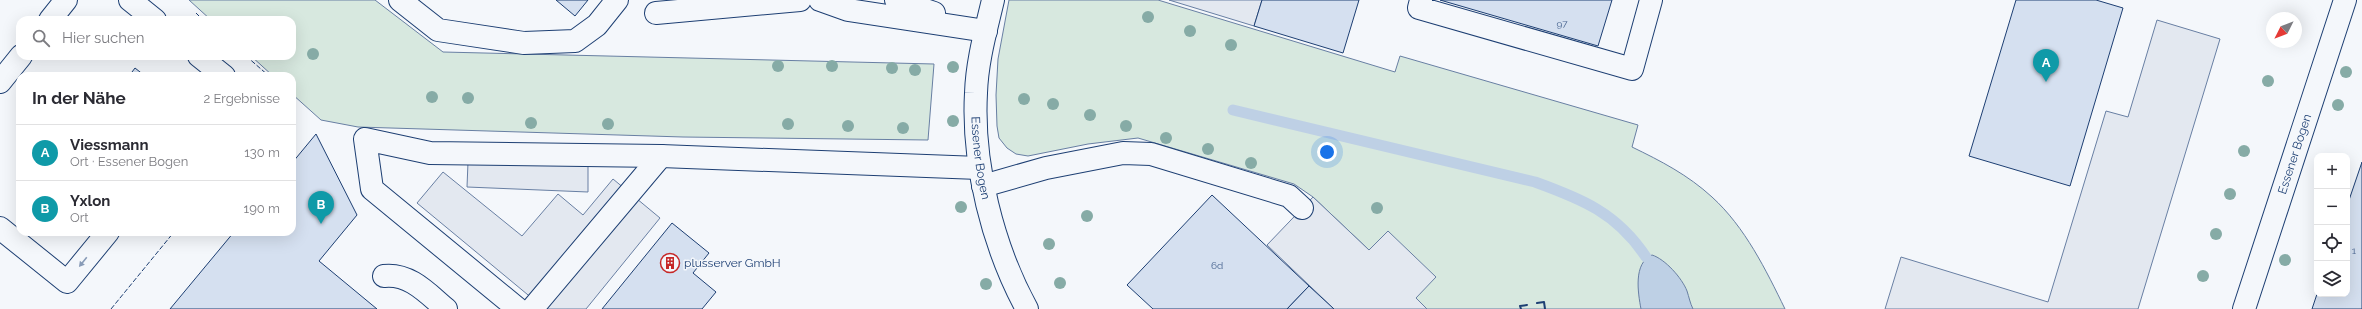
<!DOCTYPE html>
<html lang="de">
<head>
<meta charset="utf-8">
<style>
  :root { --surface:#fff; --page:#f2f2f3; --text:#2b2b33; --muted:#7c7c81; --line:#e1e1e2; --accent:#c62828 }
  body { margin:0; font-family:Raleway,sans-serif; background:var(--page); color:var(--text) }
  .controls { position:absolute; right:12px; bottom:12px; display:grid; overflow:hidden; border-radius:8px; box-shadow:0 4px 16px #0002 }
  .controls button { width:36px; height:36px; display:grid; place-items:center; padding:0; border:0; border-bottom:1px solid var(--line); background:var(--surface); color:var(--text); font:20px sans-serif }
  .compass { position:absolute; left:2266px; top:12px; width:36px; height:36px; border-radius:50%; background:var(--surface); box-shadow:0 4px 16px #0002; rotate:228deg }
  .you { position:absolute; left:1327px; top:152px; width:14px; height:14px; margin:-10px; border:3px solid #fff; border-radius:50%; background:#1a73e8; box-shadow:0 0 0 6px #1a73e833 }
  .badge { display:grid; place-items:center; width:26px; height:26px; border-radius:50%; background:var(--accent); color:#fff; font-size:13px; font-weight:700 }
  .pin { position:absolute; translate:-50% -33px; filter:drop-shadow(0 1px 2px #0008) }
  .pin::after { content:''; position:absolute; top:21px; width:14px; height:12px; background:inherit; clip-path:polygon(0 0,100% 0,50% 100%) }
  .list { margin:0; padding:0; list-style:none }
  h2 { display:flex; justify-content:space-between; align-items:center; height:52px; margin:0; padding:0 16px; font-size:17px }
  h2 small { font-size:13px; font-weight:400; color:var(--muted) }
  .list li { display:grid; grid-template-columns:26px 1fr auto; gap:12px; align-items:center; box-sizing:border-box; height:56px; padding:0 16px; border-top:1px solid var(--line) }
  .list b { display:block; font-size:15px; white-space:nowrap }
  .list p { margin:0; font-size:13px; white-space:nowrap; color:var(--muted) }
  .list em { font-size:13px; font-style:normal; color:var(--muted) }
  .icon { flex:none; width:22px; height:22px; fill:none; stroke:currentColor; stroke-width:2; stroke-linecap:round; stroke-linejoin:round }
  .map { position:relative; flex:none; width:2362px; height:309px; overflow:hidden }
  .search { position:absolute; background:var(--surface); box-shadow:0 4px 16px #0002; left:16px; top:16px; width:280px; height:44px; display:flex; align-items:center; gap:10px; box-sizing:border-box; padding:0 14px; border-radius:12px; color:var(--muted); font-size:15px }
  .panel { position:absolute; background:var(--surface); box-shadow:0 4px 16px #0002; left:16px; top:72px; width:280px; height:164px; border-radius:12px }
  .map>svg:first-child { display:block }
  .green { fill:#d7e8df; stroke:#687fa3 }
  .parking { fill:#e3e8f0; stroke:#687fa3 }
  .water { fill:#bed0e5; stroke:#687fa3 }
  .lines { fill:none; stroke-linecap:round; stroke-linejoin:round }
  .stream { stroke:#bed0e5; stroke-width:11 }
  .building { fill:#d5e0f0; stroke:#1d3f73 }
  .minor-casing { stroke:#1d3f73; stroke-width:24 }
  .major-casing { stroke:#1d3f73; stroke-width:24 }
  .minor { stroke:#f4f7fb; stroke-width:22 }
  .major { stroke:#f4f7fb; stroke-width:22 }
  .fence { stroke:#1d3f73; stroke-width:1; stroke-dasharray:5 2; stroke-linecap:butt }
  .wall { stroke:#1d3f73; stroke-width:2 }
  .tree { fill:#86aba6 }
  .oneway { fill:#889bb7 }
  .labels { text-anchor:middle; stroke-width:3; stroke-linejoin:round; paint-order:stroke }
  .number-label { font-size:10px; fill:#4b6792 }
  .street-label { font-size:12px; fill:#1d3f73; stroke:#f4f7fb }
  .poi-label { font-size:12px; fill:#1d3f73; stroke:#f4f7fb; text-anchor:start }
</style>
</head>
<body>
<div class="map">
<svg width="2362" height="309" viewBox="0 0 2362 309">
  <rect width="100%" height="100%" fill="#f4f7fb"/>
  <g class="green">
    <polygon points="189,0 375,0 443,52 934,64 928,140 683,137 358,127 321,120 292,94 292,76 273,76 251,56 292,56 292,20 211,20"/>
    <path d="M1009,0h149l237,72 5,-16 238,69 -6,22c29,14 56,28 80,50 33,30 54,73 73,112h-358l-11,-11 -28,-67 -19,19 -56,-53 -19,-13 -156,-46 -50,6 -60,12 -12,-2 -9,-6 -8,-10 -2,-12 -1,-31 2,-36z"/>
  </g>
  <g class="parking">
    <polygon points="1169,0 1262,0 1254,26"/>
    <polygon points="2157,20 2220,39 2138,309 1885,309 1901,257 2048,302 2106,111 2128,117"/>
    <polygon points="468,162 588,166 588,192 467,187"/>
    <polygon points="443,172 522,236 558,194 583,215 613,179 660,218 586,309 545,309 417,203"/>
    <polygon points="1313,197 1369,250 1388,231 1436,277 1416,298 1427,309 1334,309 1267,245"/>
  </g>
  <path class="water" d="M1652,255c13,4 30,23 35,36 2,6 3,12 6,18h-52c-3,-16 -8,-46 11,-54z"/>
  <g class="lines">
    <path class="stream" d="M1233,110l302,72c47,17 82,31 111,75"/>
  </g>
  <g class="building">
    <polygon points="556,0 588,0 575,16"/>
    <polygon points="1262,0 1359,0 1343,53 1254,26"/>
    <polygon points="1440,0 1612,0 1598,46"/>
    <polygon points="2016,0 2096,0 2123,8 2070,186 1969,156"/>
    <polygon points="135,68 145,76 129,76"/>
    <polygon points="316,134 357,215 319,261 377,309 170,309 234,232 292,232 292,163"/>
    <polygon points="2362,162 2362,309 2312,309 2317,294 2347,294 2347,206"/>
    <polygon points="1212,195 1309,286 1287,309 1153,309 1127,285"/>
    <polygon points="672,223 709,253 693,273 716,292 702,309 602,309"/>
    <polygon points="1309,286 1334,309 1287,309"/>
  </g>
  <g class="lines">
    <defs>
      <g id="minor">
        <polyline points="130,0 155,20"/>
        <polyline points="400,0 438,30 524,43 575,41 597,25 617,0"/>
        <polyline points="820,0 848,10 986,31"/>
        <polyline points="896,0 934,13"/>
        <path id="s1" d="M993,0c-7,30 -16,61 -17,93 -4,71 17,154 51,216"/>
        <polyline points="1421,0 1419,8 1632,69 1651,0"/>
        <polyline points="656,13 800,0"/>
        <polyline points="199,56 224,76"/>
        <polyline points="661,156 979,168"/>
        <polyline points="983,186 1046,168 1123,153 1151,154 1289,196 1302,208"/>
        <polyline points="0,228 67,282 108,232"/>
        <path d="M384,276c26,-3 44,18 62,33"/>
        <polyline points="518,309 372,189 365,139 430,153 661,156 532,309"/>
        <path id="s2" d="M2244,309l101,-309"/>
      </g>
      <g id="major">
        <polyline points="50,20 66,0"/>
        <polyline points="0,82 21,56"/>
      </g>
    </defs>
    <use href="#minor" class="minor-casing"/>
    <use href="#major" class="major-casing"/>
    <use href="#minor" class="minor"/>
    <use href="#major" class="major"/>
    <g class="fence">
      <polyline points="196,13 203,20"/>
      <polyline points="246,56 269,76"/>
      <polyline points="111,309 174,232"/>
    </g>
    <g class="wall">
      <polyline points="1537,303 1544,302 1545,309"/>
      <polyline points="1521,309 1520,306 1527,305"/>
    </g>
  </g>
  <g class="tree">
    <circle cx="1148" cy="17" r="6"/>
    <circle cx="1190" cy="31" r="6"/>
    <circle cx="1231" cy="45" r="6"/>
    <circle cx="313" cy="54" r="6"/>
    <circle cx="778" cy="66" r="6"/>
    <circle cx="832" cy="66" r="6"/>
    <circle cx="953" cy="67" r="6"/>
    <circle cx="892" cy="68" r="6"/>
    <circle cx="915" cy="70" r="6"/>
    <circle cx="2346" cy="72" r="6"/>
    <circle cx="2268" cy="81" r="6"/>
    <circle cx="432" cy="97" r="6"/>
    <circle cx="468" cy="98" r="6"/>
    <circle cx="1024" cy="99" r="6"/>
    <circle cx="1053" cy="104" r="6"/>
    <circle cx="2338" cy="105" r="6"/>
    <circle cx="1090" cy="115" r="6"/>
    <circle cx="953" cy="121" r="6"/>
    <circle cx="531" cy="123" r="6"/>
    <circle cx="608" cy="124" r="6"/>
    <circle cx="788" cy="124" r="6"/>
    <circle cx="848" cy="126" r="6"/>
    <circle cx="1126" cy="126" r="6"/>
    <circle cx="903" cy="128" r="6"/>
    <circle cx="1166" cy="138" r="6"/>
    <circle cx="1208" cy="149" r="6"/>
    <circle cx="2244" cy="151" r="6"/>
    <circle cx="1251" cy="163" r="6"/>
    <circle cx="2230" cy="194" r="6"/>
    <circle cx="961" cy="207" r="6"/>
    <circle cx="1377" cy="208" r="6"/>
    <circle cx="1087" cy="216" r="6"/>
    <circle cx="2216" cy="234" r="6"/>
    <circle cx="1049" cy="244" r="6"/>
    <circle cx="2285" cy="260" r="6"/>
    <circle cx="2203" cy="276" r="6"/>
    <circle cx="1060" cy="283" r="6"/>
    <circle cx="986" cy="284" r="6"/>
  </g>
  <defs><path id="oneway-solid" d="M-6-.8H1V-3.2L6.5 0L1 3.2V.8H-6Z"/></defs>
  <use class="oneway" href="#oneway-solid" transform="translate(83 262) rotate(129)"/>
  <defs>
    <symbol id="building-ring" viewBox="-11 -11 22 22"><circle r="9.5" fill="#f4f7fb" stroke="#c62828" stroke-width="1.5"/><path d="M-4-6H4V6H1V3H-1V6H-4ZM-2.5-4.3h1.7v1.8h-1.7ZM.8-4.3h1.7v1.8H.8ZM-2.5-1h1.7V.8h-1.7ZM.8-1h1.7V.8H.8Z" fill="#c62828"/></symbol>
  </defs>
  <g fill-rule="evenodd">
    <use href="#building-ring" x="659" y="252" width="22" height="22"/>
  </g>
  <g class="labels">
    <g class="number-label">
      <text x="1562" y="27">97</text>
      <text x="2354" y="254">1</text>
      <text x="1217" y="269">6d</text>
    </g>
    <g class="street-label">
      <text dy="4" stroke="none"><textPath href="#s2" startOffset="163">Essener Bogen</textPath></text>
      <text dy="4" stroke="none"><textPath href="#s1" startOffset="160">Essener Bogen</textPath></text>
    </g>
    <g class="poi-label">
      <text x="684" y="267">plusserver GmbH</text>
    </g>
  </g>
</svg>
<div class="controls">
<button>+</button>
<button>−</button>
<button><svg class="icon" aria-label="locate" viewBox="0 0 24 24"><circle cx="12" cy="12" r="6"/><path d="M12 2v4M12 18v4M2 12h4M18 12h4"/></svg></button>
<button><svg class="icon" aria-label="layers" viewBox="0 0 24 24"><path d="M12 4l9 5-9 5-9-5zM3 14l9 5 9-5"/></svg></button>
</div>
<svg class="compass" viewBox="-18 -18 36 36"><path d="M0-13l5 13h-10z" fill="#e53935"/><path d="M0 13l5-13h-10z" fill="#7c7c81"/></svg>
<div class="you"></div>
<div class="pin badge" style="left:2046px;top:82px;background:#0f9aa8">A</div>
<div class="pin badge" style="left:321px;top:224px;background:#0f9aa8">B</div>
<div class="search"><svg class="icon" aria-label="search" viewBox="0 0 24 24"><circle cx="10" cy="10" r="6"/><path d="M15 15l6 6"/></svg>Hier suchen</div>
<section class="panel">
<h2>In der Nähe<small>2 Ergebnisse</small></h2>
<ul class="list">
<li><span class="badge" style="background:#0f9aa8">A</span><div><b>Viessmann</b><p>Ort · Essener Bogen</p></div><em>130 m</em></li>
<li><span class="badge" style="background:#0f9aa8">B</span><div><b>Yxlon</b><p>Ort</p></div><em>190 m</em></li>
</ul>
</section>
</div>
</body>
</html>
